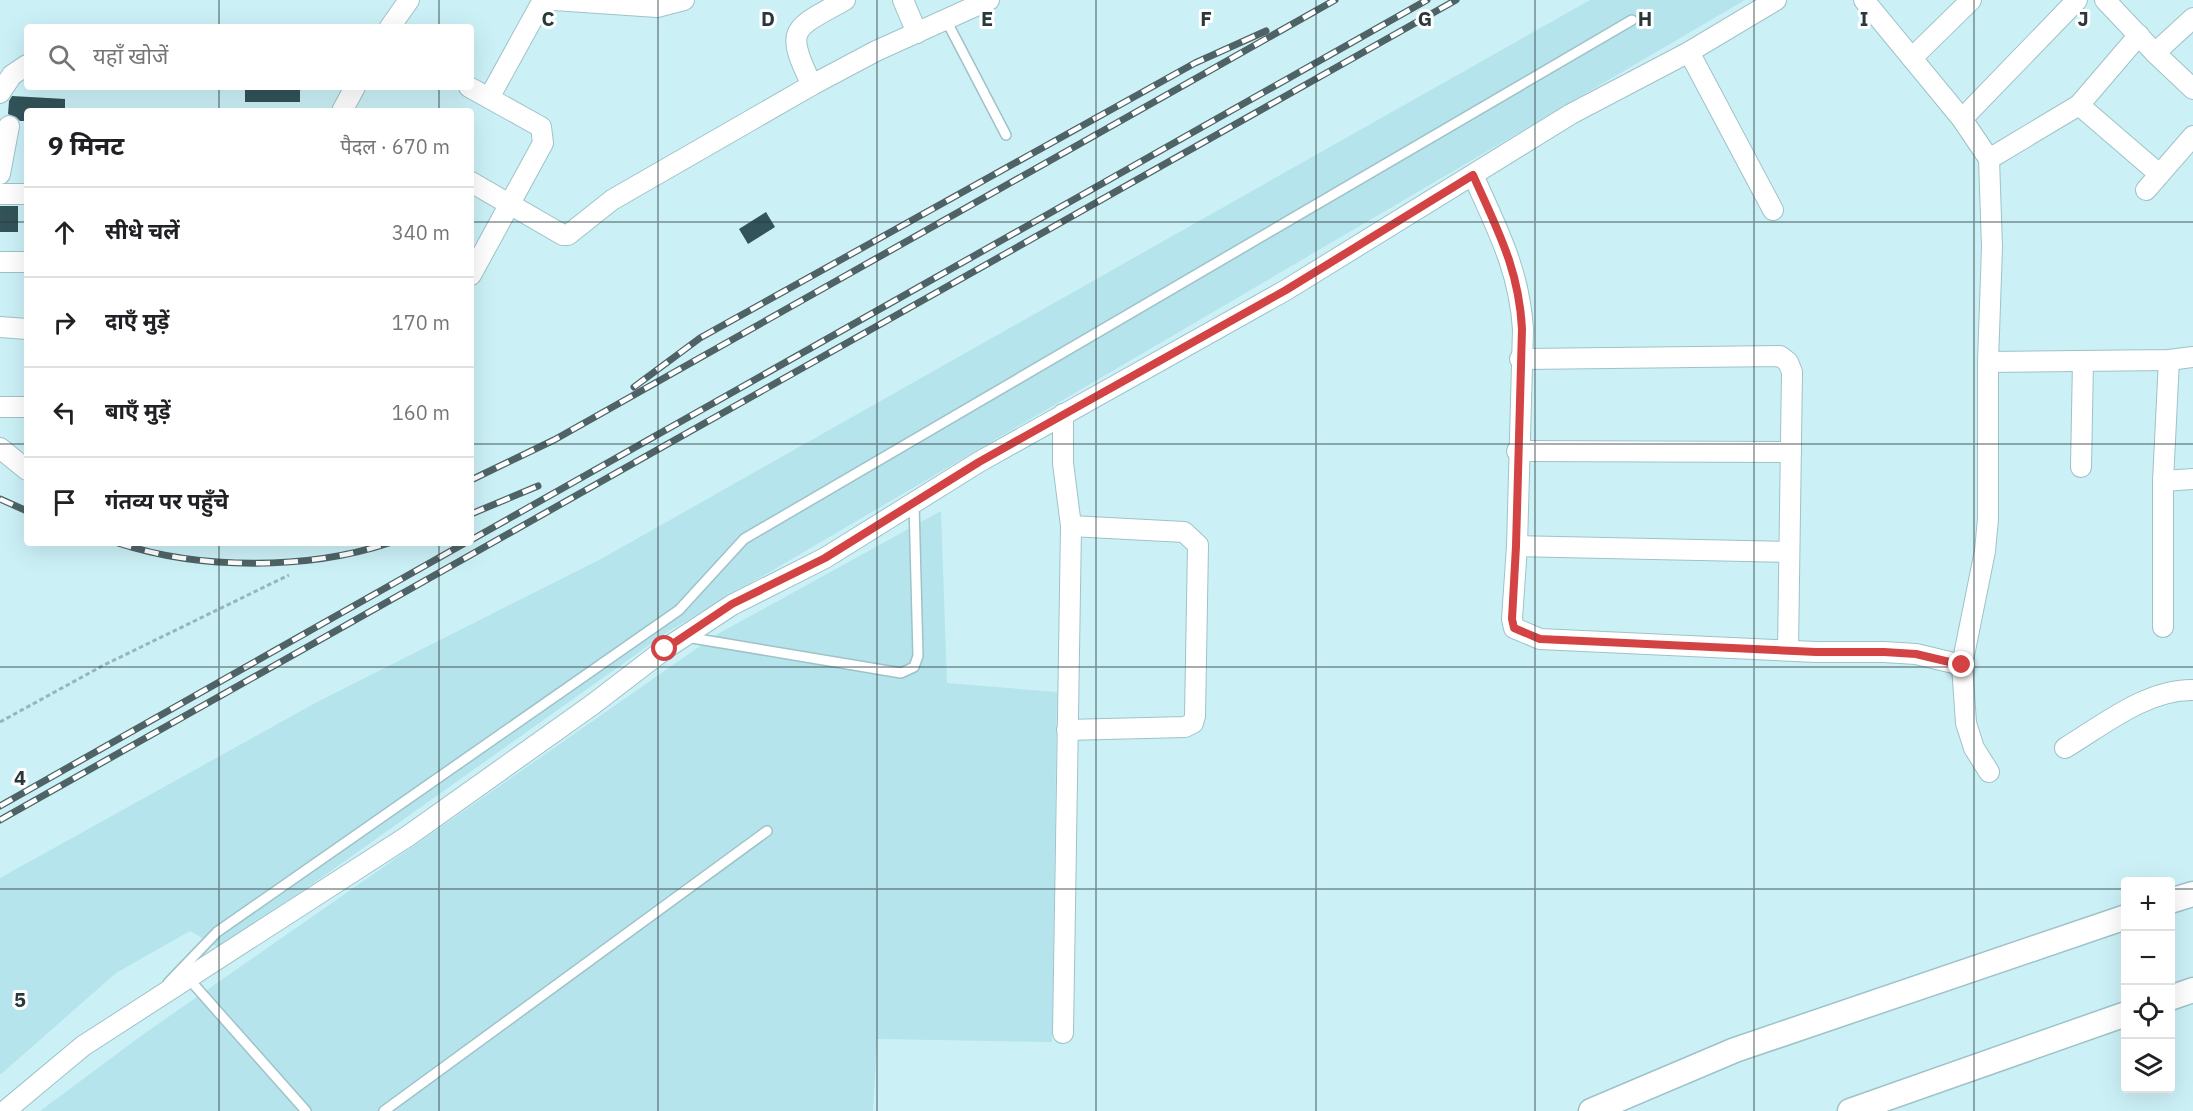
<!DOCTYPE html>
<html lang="hi">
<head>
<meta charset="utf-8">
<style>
  :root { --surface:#fff; --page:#f2f2f2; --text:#202124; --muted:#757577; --line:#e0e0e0 }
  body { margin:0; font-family:"IBM Plex Sans","Noto Sans Devanagari",sans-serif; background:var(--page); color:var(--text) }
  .controls { position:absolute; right:18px; bottom:18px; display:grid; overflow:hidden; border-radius:6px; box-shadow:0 6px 24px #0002 }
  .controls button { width:54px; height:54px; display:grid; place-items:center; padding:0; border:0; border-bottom:2px solid var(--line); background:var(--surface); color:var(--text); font:30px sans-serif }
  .stop { position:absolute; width:18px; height:18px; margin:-14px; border:4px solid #d34344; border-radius:50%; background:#fff }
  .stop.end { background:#d34344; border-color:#fff; box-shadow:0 2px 6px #0008 }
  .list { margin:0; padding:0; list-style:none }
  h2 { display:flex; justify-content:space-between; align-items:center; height:78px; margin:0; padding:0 24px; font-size:26px }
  h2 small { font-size:20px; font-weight:400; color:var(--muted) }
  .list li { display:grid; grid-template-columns:39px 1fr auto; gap:18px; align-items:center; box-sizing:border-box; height:90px; padding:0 24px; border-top:2px solid var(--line) }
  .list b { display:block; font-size:22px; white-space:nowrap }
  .list em { font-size:20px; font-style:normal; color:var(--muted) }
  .icon { flex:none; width:33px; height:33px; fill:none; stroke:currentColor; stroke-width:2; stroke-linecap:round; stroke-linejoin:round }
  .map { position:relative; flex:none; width:2193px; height:1111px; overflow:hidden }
  .search { position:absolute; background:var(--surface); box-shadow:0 6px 24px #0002; left:24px; top:24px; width:450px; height:66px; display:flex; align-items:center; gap:15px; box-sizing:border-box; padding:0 21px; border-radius:6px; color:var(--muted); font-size:22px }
  .panel { position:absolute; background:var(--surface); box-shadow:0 6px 24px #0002; left:24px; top:108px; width:450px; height:438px; border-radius:6px }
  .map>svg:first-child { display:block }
  .built { fill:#b5e4ec }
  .building { fill:#325359 }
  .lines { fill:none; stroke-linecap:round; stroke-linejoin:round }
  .service-casing { stroke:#9ec2c8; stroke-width:12 }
  .minor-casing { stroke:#9ec2c8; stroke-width:22 }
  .tertiary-casing { stroke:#9ec2c8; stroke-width:27 }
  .path { stroke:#97b5ba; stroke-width:3; stroke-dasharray:4.5 3; stroke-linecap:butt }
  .service { stroke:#fff; stroke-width:9 }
  .minor { stroke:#fff; stroke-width:20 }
  .tertiary { stroke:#fff; stroke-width:24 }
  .rail-casing { stroke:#4f6366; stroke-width:7 }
  .rail { stroke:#fff; stroke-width:4.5; stroke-dasharray:14; stroke-linecap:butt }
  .route { stroke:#d34344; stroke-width:8 }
  .grid { fill:none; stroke:#29383a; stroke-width:1.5; stroke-opacity:0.55 }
  .grid-label { font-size:20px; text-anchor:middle; font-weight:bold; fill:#29383a; stroke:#fff; stroke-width:6; stroke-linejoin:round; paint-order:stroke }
</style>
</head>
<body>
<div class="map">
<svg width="2193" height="1111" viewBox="0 0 2193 1111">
  <rect width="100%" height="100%" fill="#cbf1f7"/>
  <g class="built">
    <polygon points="1590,0 1745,0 669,631 221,949 190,931 116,973 0,1075 0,878 319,701 601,559"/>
    <polygon points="941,511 947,683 1057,692 1052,1042 877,1039 873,1111 40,1111 141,1036 716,635"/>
  </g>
  <g class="building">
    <rect x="245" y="87" width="55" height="15"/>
    <polygon points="12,96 65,99 65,111 27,111 27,121 20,121 16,117 8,114 9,101"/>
    <rect x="0" y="206" width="18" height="26"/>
    <polygon points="766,212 775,227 748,244 739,229"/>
  </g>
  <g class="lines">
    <defs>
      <g id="service">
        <polyline points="946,20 1006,135"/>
        <polyline points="686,637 901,673 914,667 918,656 914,503"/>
        <polyline points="188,978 306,1111"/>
        <polyline points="168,983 217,932 679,610 744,539 1632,20"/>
        <polyline points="384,1111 767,831"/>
      </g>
      <g id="minor">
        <polyline points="554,0 657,7 684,0"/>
        <polyline points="903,0 917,33"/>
        <polyline points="1864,0 1962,119 1989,159 1992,247 1988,362 1988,519 1985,551 1962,665 1966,723 1974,748 1989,772"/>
        <polyline points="2105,0 2155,53 2193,89"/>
        <polyline points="390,27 409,0"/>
        <polyline points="1689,52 1773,210"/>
        <polyline points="2155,53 2193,18"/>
        <polyline points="1912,58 1971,0"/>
        <path d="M812,85c-29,-58 -18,-56 33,-85"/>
        <polyline points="469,87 541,127 543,143 471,275"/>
        <polyline points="0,93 12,75 27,65"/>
        <polyline points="489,98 543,0"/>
        <polyline points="2079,105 2158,173"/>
        <polyline points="342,111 355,87"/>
        <polyline points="1962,119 2077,0"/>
        <polyline points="1989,159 2079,105 2139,35"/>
        <polyline points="0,174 9,126"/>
        <path d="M1473,175c24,54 46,94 50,154l-6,217 -5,73 2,9 26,11 276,13h68l32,2 46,11"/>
        <polyline points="471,182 563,235 568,235 612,200 812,85 876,51 989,0"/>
        <polyline points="2146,190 2193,136"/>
        <polyline points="0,194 27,194"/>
        <polyline points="0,262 27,262"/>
        <polyline points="0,327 27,329"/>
        <polyline points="1520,359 1780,356 1788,362 1792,372 1788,650"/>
        <polyline points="1988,362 2169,360 2193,357"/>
        <polyline points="0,407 27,407"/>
        <polyline points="1063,414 1063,463 1071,526 1063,1033"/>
        <polyline points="0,448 27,470"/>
        <polyline points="1517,451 1791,452"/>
        <polyline points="2081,467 2083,361"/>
        <polyline points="2163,481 2193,479"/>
        <polyline points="1517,546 1789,552"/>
        <polyline points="2163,627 2163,481 2169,360"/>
        <polyline points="1067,730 1185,727 1193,723 1195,716 1198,545 1184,532 1071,526"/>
        <path d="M2065,748c38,-23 82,-59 128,-58"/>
        <polyline points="5,1111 83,1046 408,836 592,705 665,649 732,605 825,558 979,462 1286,290 1571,114 1689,52 1776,0"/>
      </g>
      <g id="tertiary">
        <polyline points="2170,901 2193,894"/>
        <polyline points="2170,998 2193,990"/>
        <polyline points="1591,1111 1735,1050 2126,917"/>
        <polyline points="1850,1111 2126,1014"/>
      </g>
    </defs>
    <use href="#service" class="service-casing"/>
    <use href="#minor" class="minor-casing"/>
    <use href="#tertiary" class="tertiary-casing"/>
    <polyline class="path" points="0,722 104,665 289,575"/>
    <use href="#service" class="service"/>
    <use href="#minor" class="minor"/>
    <use href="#tertiary" class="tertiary"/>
    <defs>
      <g id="rail">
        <polyline points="634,387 700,338 1195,63 1266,31"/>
        <polyline points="471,480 554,440 1335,0"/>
        <polyline points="0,499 27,511"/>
        <polyline points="471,514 538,486"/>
        <polyline points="471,540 1427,0"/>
        <path d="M118,543c82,27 189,27 271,0"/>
        <polyline points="0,806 465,543"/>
        <polyline points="0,820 1456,0"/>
      </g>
    </defs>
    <use href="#rail" class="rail-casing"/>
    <use href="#rail" class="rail"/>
  </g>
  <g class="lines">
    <path class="route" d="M665,649l67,-45 93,-46 154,-96 307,-172 187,-115c24,54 46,94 49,154l-6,217 -4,73 2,9 26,11 276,13h68l32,2 46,11"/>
  </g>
  <path class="grid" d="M219,0v27M439,0v27M658,0v1111M877,0v1111M1096,0v1111M1316,0v1111M1535,0v1111M1754,0v1111M1974,0v1111M219,87v24M439,87v24M0,222h27M471,222h1722M0,444h27M471,444h1722M219,543v568M439,543v568M0,667h2193M0,889h2126M2170,889h23"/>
  <g class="grid-label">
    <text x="548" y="26">C</text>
    <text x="768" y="26">D</text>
    <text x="987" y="26">E</text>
    <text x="1206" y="26">F</text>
    <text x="1425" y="26">G</text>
    <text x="1645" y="26">H</text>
    <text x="1864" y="26">I</text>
    <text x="2083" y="26">J</text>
    <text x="20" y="785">4</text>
    <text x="20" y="1007">5</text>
  </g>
</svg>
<div class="controls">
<button>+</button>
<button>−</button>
<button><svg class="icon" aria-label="locate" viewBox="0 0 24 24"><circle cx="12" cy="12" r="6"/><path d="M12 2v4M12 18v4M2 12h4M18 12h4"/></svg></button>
<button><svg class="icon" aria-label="layers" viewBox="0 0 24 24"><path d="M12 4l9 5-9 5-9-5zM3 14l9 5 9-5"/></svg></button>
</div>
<div class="stop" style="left:665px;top:649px"></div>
<div class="stop end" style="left:1962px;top:665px"></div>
<div class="search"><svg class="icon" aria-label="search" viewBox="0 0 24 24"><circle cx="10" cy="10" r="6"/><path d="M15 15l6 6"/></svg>यहाँ खोजें</div>
<section class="panel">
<h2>9 मिनट<small>पैदल · 670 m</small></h2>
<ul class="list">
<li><svg class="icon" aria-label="ahead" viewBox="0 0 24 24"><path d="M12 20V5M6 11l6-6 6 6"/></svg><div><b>सीधे चलें</b></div><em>340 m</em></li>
<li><svg class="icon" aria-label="right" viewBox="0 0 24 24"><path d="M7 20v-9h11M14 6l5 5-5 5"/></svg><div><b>दाएँ मुड़ें</b></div><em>170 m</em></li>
<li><svg class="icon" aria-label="left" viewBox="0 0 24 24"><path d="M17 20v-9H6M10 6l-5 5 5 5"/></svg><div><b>बाएँ मुड़ें</b></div><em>160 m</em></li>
<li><svg class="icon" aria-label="arrive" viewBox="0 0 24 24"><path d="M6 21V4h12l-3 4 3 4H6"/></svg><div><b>गंतव्य पर पहुँचे</b></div></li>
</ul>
</section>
</div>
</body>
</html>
